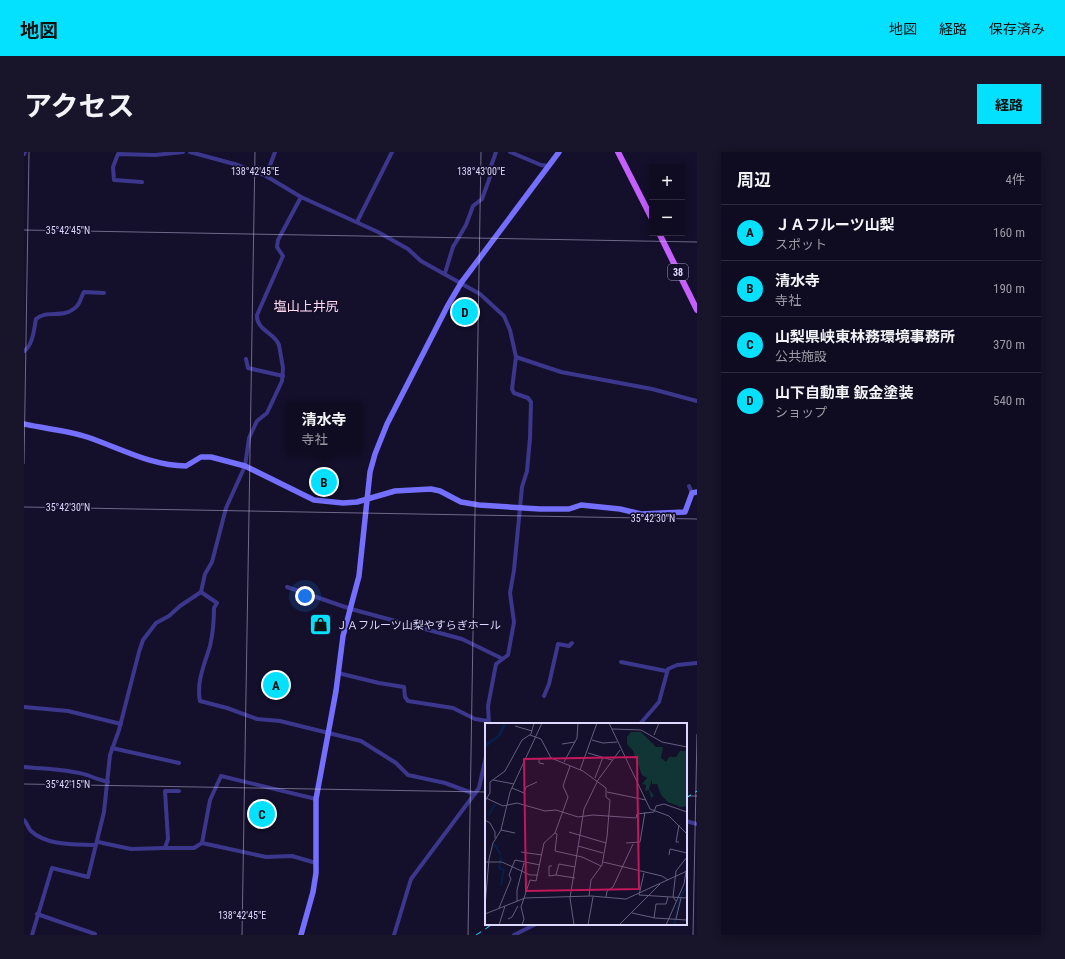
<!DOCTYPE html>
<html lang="ja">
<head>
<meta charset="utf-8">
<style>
  :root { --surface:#0f0b20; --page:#181429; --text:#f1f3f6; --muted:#9b9ba5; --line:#2f2b3e; --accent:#04e1ff }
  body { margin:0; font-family:"Roboto Condensed","Noto Sans JP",sans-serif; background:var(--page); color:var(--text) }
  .controls { position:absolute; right:12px; top:12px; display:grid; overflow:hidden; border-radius:0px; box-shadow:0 2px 10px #0003 }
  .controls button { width:36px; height:36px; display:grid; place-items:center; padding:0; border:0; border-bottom:1px solid var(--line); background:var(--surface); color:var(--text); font:20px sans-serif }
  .you { position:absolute; left:281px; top:444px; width:14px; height:14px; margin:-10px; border:3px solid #fff; border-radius:50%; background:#1a73e8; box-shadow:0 0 0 6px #1a73e833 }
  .badge { display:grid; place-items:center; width:26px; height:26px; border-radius:50%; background:var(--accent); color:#111; font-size:13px; font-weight:700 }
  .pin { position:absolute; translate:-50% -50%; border:2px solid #fff; box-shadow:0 1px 4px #0006 }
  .popup { position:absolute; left:263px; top:250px; width:74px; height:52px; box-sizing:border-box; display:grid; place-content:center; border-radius:0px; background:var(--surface); filter:drop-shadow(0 1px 3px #0005); font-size:13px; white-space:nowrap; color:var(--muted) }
  .popup b { font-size:15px; color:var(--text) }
  .popup::after { content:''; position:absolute; left:50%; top:100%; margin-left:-8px; border:8px solid transparent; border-top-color:var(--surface) }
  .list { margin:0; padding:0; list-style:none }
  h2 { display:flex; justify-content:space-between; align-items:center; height:52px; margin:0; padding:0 16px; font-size:17px }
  h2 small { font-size:13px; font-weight:400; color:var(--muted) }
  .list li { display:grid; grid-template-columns:26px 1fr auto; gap:12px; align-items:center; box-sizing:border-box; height:56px; padding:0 16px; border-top:1px solid var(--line) }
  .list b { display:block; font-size:15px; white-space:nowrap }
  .list p { margin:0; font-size:13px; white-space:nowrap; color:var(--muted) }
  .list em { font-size:13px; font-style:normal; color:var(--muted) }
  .map { position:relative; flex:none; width:673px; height:783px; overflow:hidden; border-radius:0px }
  header { display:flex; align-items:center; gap:24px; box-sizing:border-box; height:56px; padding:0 20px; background:var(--accent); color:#111 }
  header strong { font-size:19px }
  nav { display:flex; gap:22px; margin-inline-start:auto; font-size:14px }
  .intro { display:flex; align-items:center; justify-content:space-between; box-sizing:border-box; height:96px; padding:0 24px }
  h1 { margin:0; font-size:28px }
  .button { padding:10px 18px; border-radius:0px; background:var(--accent); color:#111; font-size:14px; font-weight:700 }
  main { display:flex; gap:24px; padding:0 24px }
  aside { flex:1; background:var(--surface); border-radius:0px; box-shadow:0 2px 10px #0003 }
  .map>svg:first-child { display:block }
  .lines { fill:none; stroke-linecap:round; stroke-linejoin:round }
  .street { stroke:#3c378c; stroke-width:4 }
  .secondary { stroke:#756fff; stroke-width:5.5 }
  .primary { stroke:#c65fff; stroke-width:6 }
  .rail { stroke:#04e1ff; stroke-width:1; stroke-dasharray:6 5; stroke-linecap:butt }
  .ticks { fill:none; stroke:#ddd8ff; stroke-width:1; stroke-opacity:0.45 }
  .labels { text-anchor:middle; stroke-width:3.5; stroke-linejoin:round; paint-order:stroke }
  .shield { fill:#140f2a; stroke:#a19cbf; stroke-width:1 }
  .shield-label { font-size:10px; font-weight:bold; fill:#ddd8ff }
  .poi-label { font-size:11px; fill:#ddd8ff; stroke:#140f2a; text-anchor:start }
  .quarter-label { font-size:13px; fill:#ffdaf1; stroke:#140f2a }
  .inset-river { fill:none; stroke:#071f4b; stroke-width:2 }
  .inset-road { fill:none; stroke:#645f7f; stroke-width:1 }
  .view { fill:#c2185b; fill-opacity:0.15; stroke:#c2185b; stroke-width:2 }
  .inset-edge { fill:none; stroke:#ddd8ff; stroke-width:2 }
  .ticks-label { font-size:10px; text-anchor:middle; fill:#ddd8ff; stroke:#140f2a; stroke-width:3.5; stroke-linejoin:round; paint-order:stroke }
</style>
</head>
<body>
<header>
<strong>地図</strong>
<nav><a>地図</a><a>経路</a><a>保存済み</a></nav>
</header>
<div class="intro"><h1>アクセス</h1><a class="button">経路</a></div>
<main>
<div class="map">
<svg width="673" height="783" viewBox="0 0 673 783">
  <rect width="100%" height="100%" fill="#140f2a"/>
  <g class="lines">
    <g class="street">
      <polyline points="166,0 214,13 242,24 277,45 354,80 384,97 397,109 456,142 480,164 486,178 492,205 488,237 490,241 504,246 507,250 506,286 503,319 498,335 490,418 486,441 490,470 484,503 472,512 464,554 465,572"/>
      <polyline points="486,0 517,13 525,14"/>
      <polyline points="0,2 1,0"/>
      <polyline points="242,24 251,0"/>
      <polyline points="118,30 90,28 89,15 94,2 131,3 159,0"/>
      <polyline points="333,70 368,0"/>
      <polyline points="421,121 429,95 442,73 449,54 458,47 466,25 467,14 472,0"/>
      <path d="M0,199c9,-6 10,-22 12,-32 11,-10 28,1 41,-13 4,-4 4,-10 7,-14l20,1"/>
      <polyline points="492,205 537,220 628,237 673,249"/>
      <polyline points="222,207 224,216 259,224"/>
      <polyline points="665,334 668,341"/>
      <polyline points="263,435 327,457 438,487 477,506"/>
      <path d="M177,440l16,11 -3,5c0,13 -1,25 -4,38 -5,17 -14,36 -10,55l27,7 30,11 23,2 81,20 35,22 12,12 37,8 30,11"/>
      <polyline points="597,510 642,519"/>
      <polyline points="314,521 355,531 380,535 381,545 384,549 429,556 451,567 464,569"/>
      <polyline points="520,544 525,532 534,492 545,494 548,491"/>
      <polyline points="0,555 44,559 97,572"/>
      <polyline points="616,572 635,550 644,517 653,513 673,511"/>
      <polyline points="88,596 155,611"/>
      <path d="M0,615c20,2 43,2 63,8 7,3 13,5 21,7"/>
      <polyline points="155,639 141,639 144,687 141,696 170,696 178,691 186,648 197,624 292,647"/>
      <path d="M0,668c3,3 4,8 7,11 16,15 44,13 65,14"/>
      <polyline points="662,669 673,672"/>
      <polyline points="74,690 107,697 141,696"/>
      <polyline points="178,691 242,705 268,704 292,711"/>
      <polyline points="13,762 71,782"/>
      <path d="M8,783l20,-67 36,9 16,-65 6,-57 9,-25 20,-78 4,-12 13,-17 13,-7 11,-10 21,-14 4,-18 7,-12 14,-54 19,-42 4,-28 8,-17 10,-8 15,-32 1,-13 -4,-23c-4,-12 -23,-15 -22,-30l26,-59 -6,-9 1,-7 23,-43"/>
      <polyline points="370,783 387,727 455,636 462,604"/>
      <polyline points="490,783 512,772"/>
    </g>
    <g class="secondary">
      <path d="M0,272c21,5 43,6 63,13 33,11 64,29 99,29l15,-9h10l34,9 69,34 29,3 14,-1 38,-11 36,-2 9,2 21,11 18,3 61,4h29l12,-4 39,4 21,5 44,-2 7,-19 5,-1"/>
      <polyline points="277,783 289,740 292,721 292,647 312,539 319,484 335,424 346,320 351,302 363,272 423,155 437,131 535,0"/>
    </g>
    <g class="primary">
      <polyline points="594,0 628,67"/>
      <polyline points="635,81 673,158"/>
    </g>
    <g class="rail">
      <polyline points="662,646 673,639"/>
      <polyline points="452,783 469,772"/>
    </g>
  </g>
  <path class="ticks" d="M0,78l673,12M0,312l5,-312M0,355l673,12M0,632l462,8M662,644h11M218,783l13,-783M444,783l13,-783M669,783l4,-201"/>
  <defs>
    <symbol id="shop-square" viewBox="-11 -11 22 22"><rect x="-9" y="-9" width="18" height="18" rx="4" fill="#04e1ff" stroke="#140f2a"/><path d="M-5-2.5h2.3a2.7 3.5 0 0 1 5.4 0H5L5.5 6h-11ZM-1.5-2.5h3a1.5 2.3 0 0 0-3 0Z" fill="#111"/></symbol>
  </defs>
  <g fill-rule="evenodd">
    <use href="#shop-square" x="284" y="460" width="25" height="25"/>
  </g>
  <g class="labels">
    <rect class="shield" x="644" y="112" width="20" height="16" rx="3"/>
    <g class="shield-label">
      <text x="654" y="124">38</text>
    </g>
    <g class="poi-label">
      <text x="312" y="477">ＪＡフルーツ山梨やすらぎホール</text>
    </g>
    <g class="quarter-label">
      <text x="282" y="159">塩山上井尻</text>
    </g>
  </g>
  <g transform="translate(461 571)">
    <rect width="202" height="202" fill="#140f2a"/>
    <path d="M146,9h10l15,15h7l-2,11 5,4 3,-5h7l4,-6h7v55l-6,1 -13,-5 -7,-7 -4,-11h-5v-5l-3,10 5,7 -3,2 -2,-8 -4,1 1,-6 -4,-1 5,-6 -5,-3 -9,-24 -6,-7v-7z" fill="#113534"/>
    <path d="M18,0l3,2 -5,10 -16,13v-4l13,-9z" fill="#071f4b"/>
    <path class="inset-river" d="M4,92l6,-11M9,121l7,11M16,134l-2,11 5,2 -3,15M189,202l5,-25 8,-14"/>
    <path class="inset-road" d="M124,0l41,86 19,7 18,18M30,3l17,5M127,6l29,1 21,12 25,5M45,12l11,4 10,19 32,13 23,17v9l4,3 -3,37 -5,28 -11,15 -2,16M169,12l5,-12M107,17l11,3 14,-1M77,21l13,-2M103,30l24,7M79,39l13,-24 1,-15M59,41l-5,-1v-4l12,-1M95,47l17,-47M110,55l8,-21M8,57l21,4M27,65l12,5 2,-6 11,-5M122,69l39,8M1,75l17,8 14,-3 28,8 11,-1 22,7 15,-2 43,3 1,-4 17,-2 2,-6 8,-2 23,8M0,78l5,-8v-11l15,-11 17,-31 9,-6 3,-11M0,97l5,3 5,9v6M16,107l14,3M84,109l37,11M70,110l2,1 -2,17 27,6 19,9M194,119h-3l3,-17M141,120l14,-1 5,-30M93,123l25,7M36,129l21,3M184,132l1,-6 17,4M0,139h17l28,13h8M118,139l59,14 6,4M67,143h-3v10l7,-1 3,-11 16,3M159,150l-5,22 48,3M71,152l19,3M121,174l1,-6 6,-4 20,-43M32,178v-11l7,-27M191,178l-3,-4 3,-26 11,-14M0,183l4,-47 4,-16 8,-13 9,-38 32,-69M14,185l12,-29 -2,-4 6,-15 25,5M147,190l23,5 32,2M0,191l40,-16 66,-2 35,3 61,-28M169,195l2,-14h10l2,-7M23,196l4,-2 6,-11M191,196l5,-21M14,202l6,-19M37,202l2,-6 -3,-12 9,-27 6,1 8,-38 11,-10 13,-36 -5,-11 7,-20M89,202l-4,-27 14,-89 14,-29 22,-30M103,202l5,-28M134,202l41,-41M181,202l18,-41 3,-18"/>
    <path class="view" d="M152,34l2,132 -113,2 -2,-132z"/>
    <rect width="202" height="202" class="inset-edge"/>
  </g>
  <g class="ticks-label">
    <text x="231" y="23">138°42'45"E</text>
    <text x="457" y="23">138°43'00"E</text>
    <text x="44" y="82">35°42'45"N</text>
    <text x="44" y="359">35°42'30"N</text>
    <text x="629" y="370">35°42'30"N</text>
    <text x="44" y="636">35°42'15"N</text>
    <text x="218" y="767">138°42'45"E</text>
  </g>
</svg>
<div class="controls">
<button>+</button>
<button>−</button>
</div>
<div class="you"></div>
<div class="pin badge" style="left:252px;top:533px">A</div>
<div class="pin badge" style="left:300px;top:330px">B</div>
<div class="popup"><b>清水寺</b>寺社</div>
<div class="pin badge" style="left:238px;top:662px">C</div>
<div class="pin badge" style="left:441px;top:160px">D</div>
</div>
<aside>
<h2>周辺<small>4件</small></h2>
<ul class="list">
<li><span class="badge">A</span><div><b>ＪＡフルーツ山梨</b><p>スポット</p></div><em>160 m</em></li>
<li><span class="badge">B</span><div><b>清水寺</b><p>寺社</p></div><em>190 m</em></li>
<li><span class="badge">C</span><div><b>山梨県峡東林務環境事務所</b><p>公共施設</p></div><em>370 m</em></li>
<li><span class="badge">D</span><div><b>山下自動車 鈑金塗装</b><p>ショップ</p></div><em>540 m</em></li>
</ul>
</aside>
</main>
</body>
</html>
